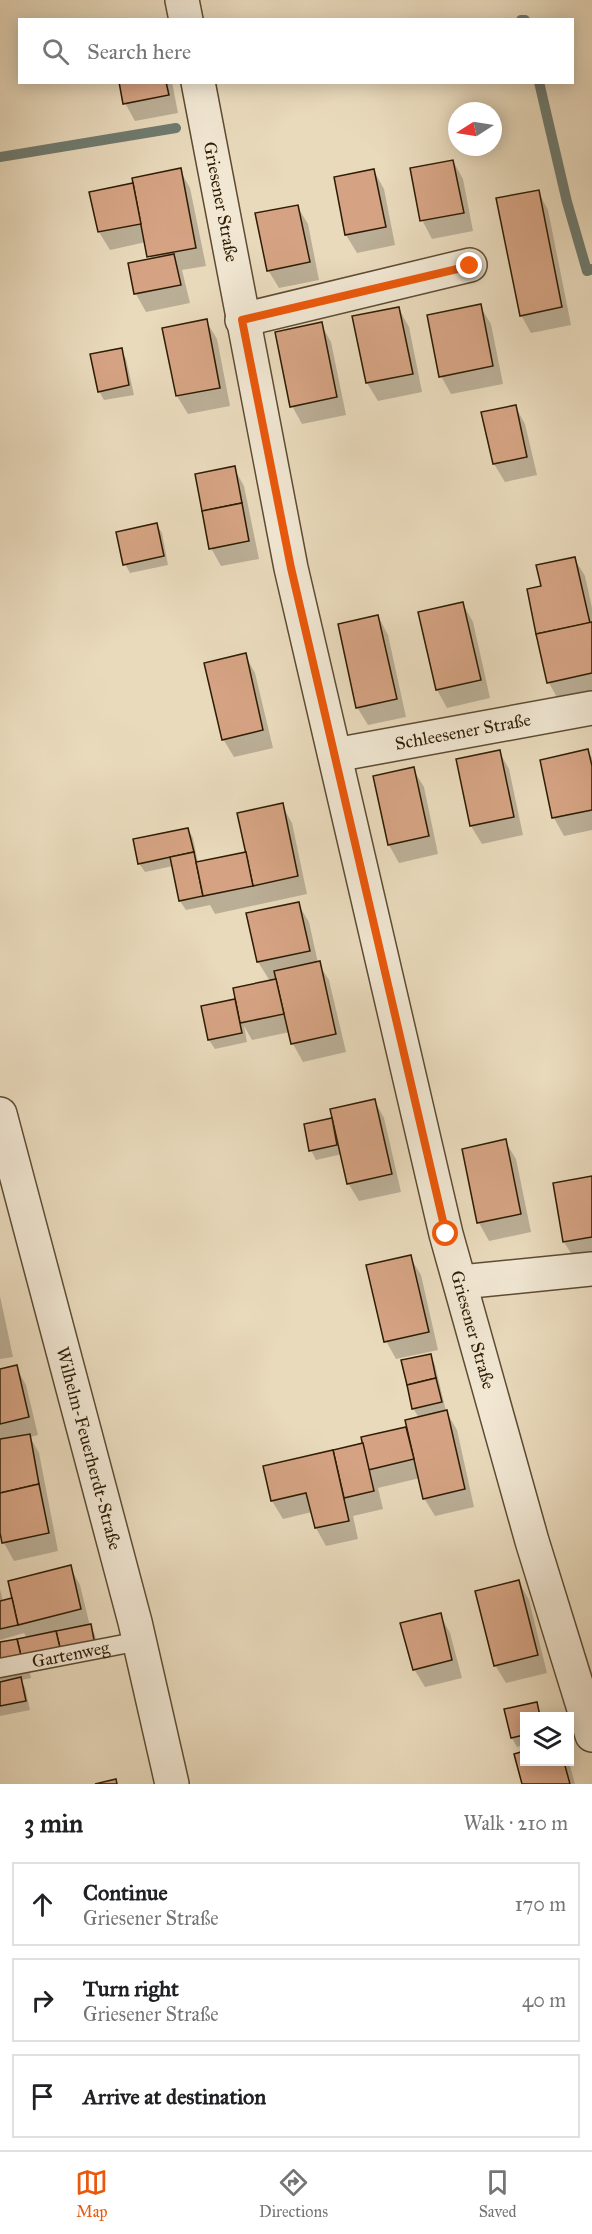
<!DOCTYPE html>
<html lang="en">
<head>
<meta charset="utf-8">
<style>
  :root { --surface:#fff; --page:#f6f6f6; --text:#202124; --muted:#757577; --line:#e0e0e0; --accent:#ea580c }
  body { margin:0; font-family:"IM FELL Great Primer",serif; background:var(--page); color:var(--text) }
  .controls { position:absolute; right:18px; bottom:18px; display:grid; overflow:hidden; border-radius:0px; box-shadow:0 3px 15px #0003 }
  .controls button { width:54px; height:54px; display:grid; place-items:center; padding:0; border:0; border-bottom:2px solid var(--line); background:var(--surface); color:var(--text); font:30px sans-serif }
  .compass { position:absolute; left:448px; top:102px; width:54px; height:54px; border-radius:50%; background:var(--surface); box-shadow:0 3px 15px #0003; rotate:258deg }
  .stop { position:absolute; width:18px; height:18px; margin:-14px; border:4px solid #ea580c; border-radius:50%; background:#fff }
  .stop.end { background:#ea580c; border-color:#fff; box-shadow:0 2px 6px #0008 }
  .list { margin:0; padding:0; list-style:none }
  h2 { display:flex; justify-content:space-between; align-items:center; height:78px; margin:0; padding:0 24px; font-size:26px }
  h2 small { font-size:20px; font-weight:400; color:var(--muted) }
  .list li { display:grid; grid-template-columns:39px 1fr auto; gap:18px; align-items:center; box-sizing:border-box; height:84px; margin:0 12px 12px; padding:0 12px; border:2px solid var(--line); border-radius:0px }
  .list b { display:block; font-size:22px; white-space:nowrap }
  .list p { margin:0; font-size:20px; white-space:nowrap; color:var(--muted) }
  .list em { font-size:20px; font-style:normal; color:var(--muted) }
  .icon { flex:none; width:33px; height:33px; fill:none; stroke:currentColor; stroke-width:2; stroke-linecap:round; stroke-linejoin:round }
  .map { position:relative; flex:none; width:592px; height:1784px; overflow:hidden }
  .search { position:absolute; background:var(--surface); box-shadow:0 3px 15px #0003; left:18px; right:18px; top:18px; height:66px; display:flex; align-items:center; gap:15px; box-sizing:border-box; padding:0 21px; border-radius:0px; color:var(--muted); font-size:22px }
  .sheet { height:366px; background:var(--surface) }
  nav { display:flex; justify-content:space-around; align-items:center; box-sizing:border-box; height:84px; border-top:2px solid var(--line); background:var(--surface); font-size:16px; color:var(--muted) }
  nav a { display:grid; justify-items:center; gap:3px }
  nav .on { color:var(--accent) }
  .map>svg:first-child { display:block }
  .shadow { fill:#0003 }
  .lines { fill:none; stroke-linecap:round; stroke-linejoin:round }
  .stream { stroke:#6f7b70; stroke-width:10 }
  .building { fill:#d5a383; stroke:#2e1d04; stroke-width:1.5 }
  .service-casing { stroke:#5d4c32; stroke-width:21 }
  .minor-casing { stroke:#5d4c32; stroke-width:36 }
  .service { stroke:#f1e7d3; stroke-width:18 }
  .minor { stroke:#f1e7d3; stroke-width:33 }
  .route { stroke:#ea580c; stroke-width:8 }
  .labels { text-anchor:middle; stroke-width:6; stroke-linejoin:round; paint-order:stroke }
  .street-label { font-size:18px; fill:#2e1d04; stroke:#f1e7d3 }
</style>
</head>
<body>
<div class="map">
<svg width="592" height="1784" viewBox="0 0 592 1784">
  <rect width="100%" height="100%" fill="#e9dabc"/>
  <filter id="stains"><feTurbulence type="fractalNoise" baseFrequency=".00333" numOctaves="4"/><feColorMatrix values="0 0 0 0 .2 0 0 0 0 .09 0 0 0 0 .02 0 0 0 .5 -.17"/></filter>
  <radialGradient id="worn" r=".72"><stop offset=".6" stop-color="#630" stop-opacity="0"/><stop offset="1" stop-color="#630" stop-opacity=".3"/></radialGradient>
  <g class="shadow">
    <polygon points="121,82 172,82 178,113 135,121 125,103"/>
    <polygon points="453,161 463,179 473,231 432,239 422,220"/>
    <polygon points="180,170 190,188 206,266 182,270 190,303 146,312 136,294 130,265 151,260 146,242 110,250 99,232 135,184"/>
    <polygon points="374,171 384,189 395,245 357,253 346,235"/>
    <polygon points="538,191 548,210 571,325 531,333 521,315"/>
    <polygon points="297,206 308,224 319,280 279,288 268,270"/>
    <polygon points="480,306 491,324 503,384 451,394 441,376"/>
    <polygon points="399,309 409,327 422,392 378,401 367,383 354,318"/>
    <polygon points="206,321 217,339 230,406 188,414 177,396 164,329"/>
    <polygon points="321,324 331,342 346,415 302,424 292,406"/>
    <polygon points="121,350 126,359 134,395 104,400 99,391"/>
    <polygon points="515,406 525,424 537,475 505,482 494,464 483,413"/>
    <polygon points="234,468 244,486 259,559 221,566 211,548"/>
    <polygon points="156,524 162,533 168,565 130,573 125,564"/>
    <polygon points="574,558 585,576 592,608 592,693 559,701 549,683 529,590 543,587"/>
    <polygon points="463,604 473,622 490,698 447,708 437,690"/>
    <polygon points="378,616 388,635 406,717 368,725 357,707"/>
    <polygon points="245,655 255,673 273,748 234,757 223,739"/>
    <polygon points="499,751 509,769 523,835 482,844 471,826 457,760"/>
    <polygon points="588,751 592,758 592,830 564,836 554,818"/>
    <polygon points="413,769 424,787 438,854 399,863 389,845"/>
    <polygon points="282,805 292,823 307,894 215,914 210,905 186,910 180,901 173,866 145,872 139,863 188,829 193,838 198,863 247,853"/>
    <polygon points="298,904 309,922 318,963 329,980 346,1052 303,1062 293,1044 290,1032 252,1040 244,1026 247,1042 215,1049 209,1040 202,1007 235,1000 238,1003 270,981 258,962 248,914"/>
    <polygon points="374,1100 384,1118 401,1192 359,1201 348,1183 342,1154 316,1160 311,1150 331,1120 334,1126"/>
    <polygon points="505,1141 516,1159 531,1232 489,1241 479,1223 464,1150"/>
    <polygon points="592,1178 592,1257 575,1260 564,1242"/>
    <polygon points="410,1257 421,1275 438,1350 396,1359 386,1341"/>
    <polygon points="0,1296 13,1357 0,1359"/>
    <polygon points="430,1355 435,1365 446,1411 457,1430 474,1507 435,1516 424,1498 420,1478 378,1488 383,1509 353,1516 358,1539 326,1546 316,1528 312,1512 283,1519 272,1501 265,1467 365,1444 363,1438 408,1428 419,1418 413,1408"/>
    <polygon points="16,1367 26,1385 38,1435 30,1437 39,1453 58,1551 14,1561 4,1543 0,1524 0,1370"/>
    <polygon points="70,1567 80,1585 90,1626 95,1635 99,1654 29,1669 31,1678 21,1680 25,1688 30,1710 0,1716 0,1644 27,1638 24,1633 0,1640 0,1589 3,1602 14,1599"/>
    <polygon points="519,1582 529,1600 547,1673 506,1683 495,1665"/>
    <polygon points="440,1615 450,1633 462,1678 425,1687 414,1669"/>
    <polygon points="536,1704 542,1716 524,1716 524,1745 517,1747 512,1738 506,1710"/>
    <polygon points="524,1753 524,1762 569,1762 575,1784 523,1784 516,1755"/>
  </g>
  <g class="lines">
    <g class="stream">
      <polyline points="521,20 525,20"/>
      <polyline points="539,82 567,202 587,271 592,269"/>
      <polyline points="0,157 176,128"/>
    </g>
  </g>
  <g class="building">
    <polygon points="119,82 166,82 169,95 123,104"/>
    <polygon points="453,160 464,213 420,221 410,168"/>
    <polygon points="181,168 196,248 147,257 132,178"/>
    <polygon points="374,169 386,227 345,235 334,177"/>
    <polygon points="133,183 141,224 98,232 89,192"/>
    <polygon points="539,190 562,307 520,316 496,198"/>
    <polygon points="298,205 310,262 267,271 255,213"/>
    <polygon points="174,254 181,285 134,294 128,263"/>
    <polygon points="481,304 493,366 439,377 427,315"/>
    <polygon points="399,307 413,374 366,383 352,316"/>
    <polygon points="207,319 220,388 176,396 162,328"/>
    <polygon points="322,322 337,397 290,407 275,332"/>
    <polygon points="122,348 129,385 98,392 90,354"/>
    <polygon points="516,405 527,457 493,464 481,412"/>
    <polygon points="235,466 242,503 202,511 195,474"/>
    <polygon points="242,503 249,541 209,549 202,511"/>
    <polygon points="157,523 164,556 123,565 116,532"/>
    <polygon points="575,557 590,623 536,634 527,589 541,586 536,565"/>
    <polygon points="463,602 481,680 436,690 418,612"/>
    <polygon points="378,615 397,699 356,708 338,624"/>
    <polygon points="592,622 592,673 547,683 536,634"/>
    <polygon points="246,653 263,730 222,740 204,663"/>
    <polygon points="588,749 592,766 592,810 552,818 540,760"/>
    <polygon points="500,750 514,817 470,826 456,759"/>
    <polygon points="414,767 429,836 388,845 373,776"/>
    <polygon points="283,803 298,876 253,886 237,813"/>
    <polygon points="188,828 194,852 138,864 133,839"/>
    <polygon points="194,852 203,896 179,901 170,857"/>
    <polygon points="246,852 253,886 203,896 196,862"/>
    <polygon points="299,902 310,951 257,962 246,913"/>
    <polygon points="320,961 336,1034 291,1044 274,971"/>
    <polygon points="276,979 284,1014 240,1023 233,988"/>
    <polygon points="235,999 242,1033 208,1040 201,1006"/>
    <polygon points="375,1099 392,1174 347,1184 330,1109"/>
    <polygon points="332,1118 337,1145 309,1151 304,1124"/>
    <polygon points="506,1139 521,1214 477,1223 462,1149"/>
    <polygon points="592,1176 592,1237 563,1242 553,1183"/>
    <polygon points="411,1255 429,1332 384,1342 366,1265"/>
    <polygon points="431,1354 436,1378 407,1385 401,1360"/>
    <polygon points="17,1365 29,1417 0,1424 0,1369"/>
    <polygon points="436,1378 442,1402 412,1409 407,1385"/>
    <polygon points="447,1410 465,1489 423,1499 405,1420"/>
    <polygon points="406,1427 414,1459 368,1470 361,1437"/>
    <polygon points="30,1434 39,1484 0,1493 0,1439"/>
    <polygon points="363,1443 374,1491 344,1498 333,1450"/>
    <polygon points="333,1450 349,1521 315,1528 306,1493 271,1501 263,1466"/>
    <polygon points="39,1484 49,1533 2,1543 0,1533 0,1493"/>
    <polygon points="71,1565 81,1609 18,1625 8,1581"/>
    <polygon points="519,1580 538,1655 494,1666 475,1591"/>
    <polygon points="12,1598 18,1625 0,1629 0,1601"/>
    <polygon points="441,1613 452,1660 413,1670 400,1623"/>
    <polygon points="91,1624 95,1645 61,1652 56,1631"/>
    <polygon points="56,1631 61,1652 22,1660 17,1639"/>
    <polygon points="17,1639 22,1660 0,1665 0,1642"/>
    <polygon points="21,1677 26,1701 0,1706 0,1682"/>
    <polygon points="537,1702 540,1716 524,1716 524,1735 511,1738 504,1709"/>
    <polygon points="524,1751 524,1762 564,1762 570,1784 522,1784 514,1754"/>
    <polygon points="116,1779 117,1784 95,1784"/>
  </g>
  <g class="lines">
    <defs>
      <g id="service">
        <path id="s1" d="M0,1668l140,-27"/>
      </g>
      <g id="minor">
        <polyline points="182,0 186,20"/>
        <path id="s2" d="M198,82l93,486 155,666 86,307 60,194"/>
        <polyline points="242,320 470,265"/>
        <path id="s3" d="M335,755l257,-47"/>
        <path id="s4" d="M0,1114l135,508 37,162"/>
        <polyline points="461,1282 592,1269"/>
      </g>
    </defs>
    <use href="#service" class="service-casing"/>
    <use href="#minor" class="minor-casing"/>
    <use href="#service" class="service"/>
    <use href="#minor" class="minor"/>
  </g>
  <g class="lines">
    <polyline class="route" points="446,1234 291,568 242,320 470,266"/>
  </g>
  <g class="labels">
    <g class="street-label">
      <text dy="6" stroke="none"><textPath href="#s2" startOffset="122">Griesener Straße</textPath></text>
      <text dy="6" stroke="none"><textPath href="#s3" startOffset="130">Schleesener Straße</textPath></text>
      <text dy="6" stroke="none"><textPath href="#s2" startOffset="1278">Griesener Straße</textPath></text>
      <text dy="6" stroke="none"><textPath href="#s4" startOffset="346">Wilhelm-Feuerherdt-Straße</textPath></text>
      <text dy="6" stroke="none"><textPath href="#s1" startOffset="72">Gartenweg</textPath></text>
    </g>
  </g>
  <rect width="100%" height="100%" filter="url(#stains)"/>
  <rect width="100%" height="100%" fill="url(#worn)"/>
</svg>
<div class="controls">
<button><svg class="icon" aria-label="layers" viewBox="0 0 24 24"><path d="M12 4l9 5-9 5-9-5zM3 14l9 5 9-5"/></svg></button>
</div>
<svg class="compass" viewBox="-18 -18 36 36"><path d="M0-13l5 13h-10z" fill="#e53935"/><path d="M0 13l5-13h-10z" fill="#757577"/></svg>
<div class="stop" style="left:446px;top:1234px"></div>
<div class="stop end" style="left:470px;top:266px"></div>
<div class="search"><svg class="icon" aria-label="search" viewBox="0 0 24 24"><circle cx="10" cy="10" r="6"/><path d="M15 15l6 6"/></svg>Search here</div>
</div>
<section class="sheet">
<h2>3 min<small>Walk · 210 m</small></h2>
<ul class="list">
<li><svg class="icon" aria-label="ahead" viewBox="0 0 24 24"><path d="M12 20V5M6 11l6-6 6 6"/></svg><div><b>Continue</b><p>Griesener Straße</p></div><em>170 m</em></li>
<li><svg class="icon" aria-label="right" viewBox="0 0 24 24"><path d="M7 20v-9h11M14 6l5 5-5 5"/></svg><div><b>Turn right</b><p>Griesener Straße</p></div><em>40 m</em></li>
<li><svg class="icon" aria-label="arrive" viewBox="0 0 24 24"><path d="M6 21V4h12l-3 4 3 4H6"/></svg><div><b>Arrive at destination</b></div></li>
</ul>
</section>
<nav>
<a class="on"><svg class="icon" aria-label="map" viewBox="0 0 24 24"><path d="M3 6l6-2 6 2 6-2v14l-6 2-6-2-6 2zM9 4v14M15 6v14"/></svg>Map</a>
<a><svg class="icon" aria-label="directions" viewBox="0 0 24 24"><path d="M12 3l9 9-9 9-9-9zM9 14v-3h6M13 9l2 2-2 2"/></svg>Directions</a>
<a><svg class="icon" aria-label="saved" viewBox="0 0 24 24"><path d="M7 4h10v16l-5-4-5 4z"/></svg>Saved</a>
</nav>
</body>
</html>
